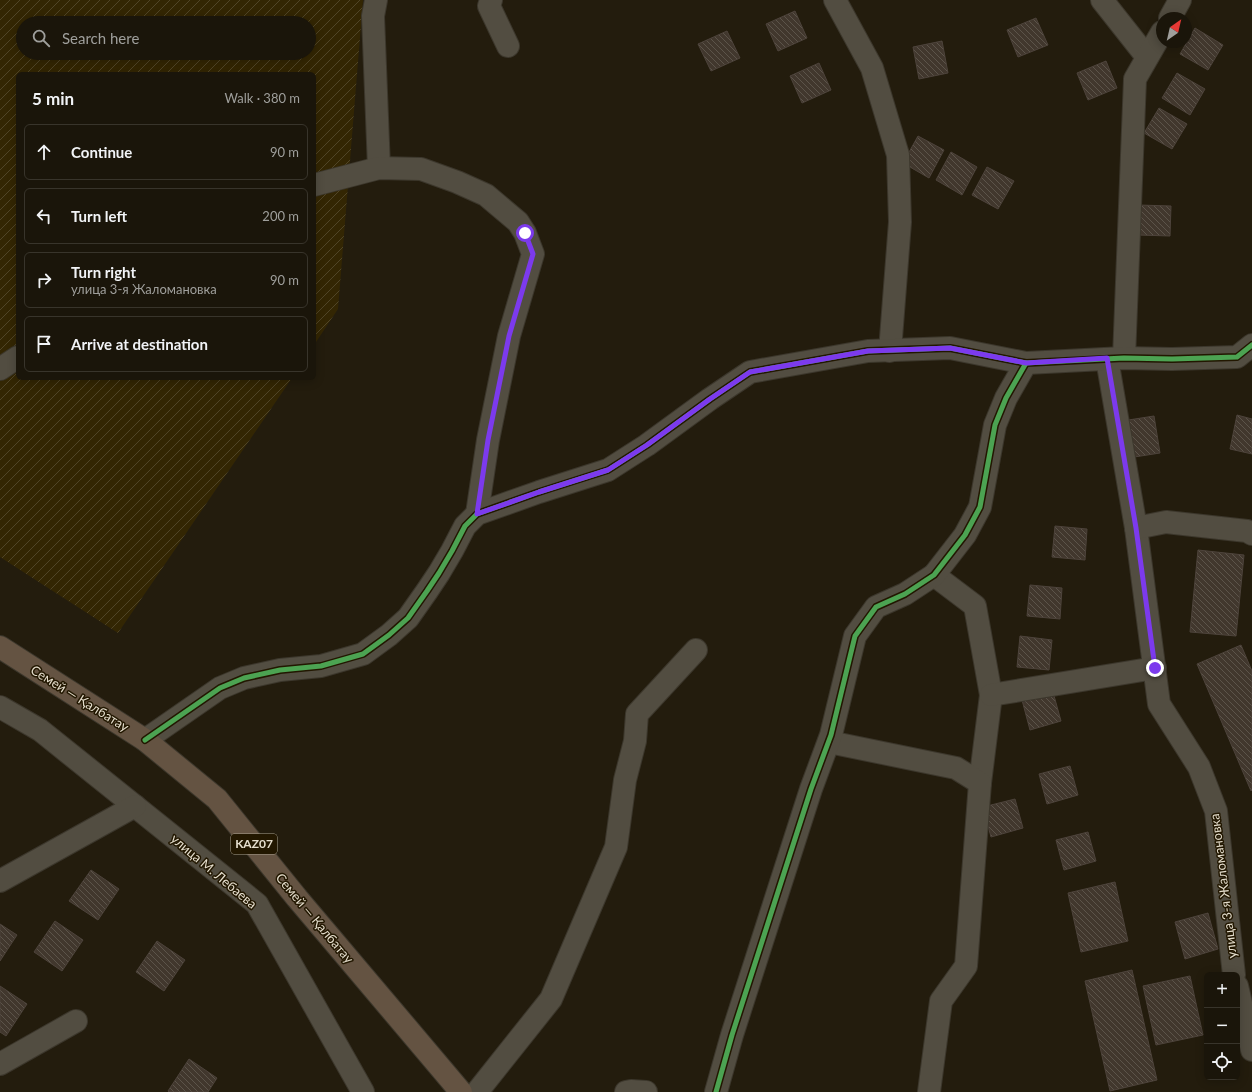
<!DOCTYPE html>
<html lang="en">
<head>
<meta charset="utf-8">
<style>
  :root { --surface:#1a150a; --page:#272218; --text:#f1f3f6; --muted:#9f9f9c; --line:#38342b }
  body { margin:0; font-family:Lato,sans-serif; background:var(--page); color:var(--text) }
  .controls { position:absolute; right:12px; bottom:12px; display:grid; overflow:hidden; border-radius:6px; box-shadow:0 2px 10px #0003 }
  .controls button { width:36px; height:36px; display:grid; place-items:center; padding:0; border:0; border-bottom:1px solid var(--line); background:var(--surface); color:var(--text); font:20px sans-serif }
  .compass { position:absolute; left:1156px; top:12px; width:36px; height:36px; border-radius:50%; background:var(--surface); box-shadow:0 2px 10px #0003; rotate:34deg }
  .stop { position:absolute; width:12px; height:12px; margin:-9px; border:3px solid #7c3aed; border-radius:50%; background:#fff }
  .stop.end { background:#7c3aed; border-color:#fff; box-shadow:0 1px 4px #0008 }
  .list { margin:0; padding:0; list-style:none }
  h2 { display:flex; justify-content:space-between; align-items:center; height:52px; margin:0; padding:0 16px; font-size:17px }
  h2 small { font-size:13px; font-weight:400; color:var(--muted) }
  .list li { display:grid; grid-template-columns:26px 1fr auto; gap:12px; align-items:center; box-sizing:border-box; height:56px; margin:0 8px 8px; padding:0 8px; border:1px solid var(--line); border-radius:6px }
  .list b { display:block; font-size:15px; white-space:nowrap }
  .list p { margin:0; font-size:13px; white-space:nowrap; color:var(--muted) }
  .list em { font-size:13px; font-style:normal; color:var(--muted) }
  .icon { flex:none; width:22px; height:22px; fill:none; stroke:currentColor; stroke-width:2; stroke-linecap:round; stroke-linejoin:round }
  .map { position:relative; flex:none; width:1252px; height:1092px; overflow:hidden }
  .search { position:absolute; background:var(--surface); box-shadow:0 2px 10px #0003; left:16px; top:16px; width:300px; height:44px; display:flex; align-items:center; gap:10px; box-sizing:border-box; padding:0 14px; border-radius:22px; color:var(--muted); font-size:15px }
  .panel { position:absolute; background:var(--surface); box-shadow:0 2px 10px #0003; left:16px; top:72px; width:300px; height:308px; border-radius:6px }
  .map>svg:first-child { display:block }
  .industrial { fill:url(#industrial-furrows); fill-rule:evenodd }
  .building { fill:url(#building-back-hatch); stroke:#4d433b }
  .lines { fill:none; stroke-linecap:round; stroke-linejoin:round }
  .minor-casing { stroke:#3c372c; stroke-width:24 }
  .highway-casing { stroke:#3c372c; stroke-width:24 }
  .minor { stroke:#524d41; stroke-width:22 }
  .highway { stroke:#645342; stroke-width:22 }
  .cycleway-casing { stroke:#221700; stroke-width:8 }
  .cycleway { stroke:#4ca352; stroke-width:5 }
  .route { stroke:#7c3aed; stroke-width:5 }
  .labels { text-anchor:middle; stroke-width:3; stroke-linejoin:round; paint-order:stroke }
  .shield { fill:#221700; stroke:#aaa290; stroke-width:1 }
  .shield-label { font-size:12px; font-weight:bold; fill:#e5decd }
  .street-label { font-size:13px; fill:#e5decd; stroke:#221700 }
</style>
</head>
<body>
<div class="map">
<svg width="1252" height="1092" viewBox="0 0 1252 1092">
  <defs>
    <pattern id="industrial-furrows" width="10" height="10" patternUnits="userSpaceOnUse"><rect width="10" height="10" fill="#332603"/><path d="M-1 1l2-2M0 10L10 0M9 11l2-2" fill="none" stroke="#504527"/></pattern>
    <pattern id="building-back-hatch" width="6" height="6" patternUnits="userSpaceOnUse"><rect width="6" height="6" fill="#41372d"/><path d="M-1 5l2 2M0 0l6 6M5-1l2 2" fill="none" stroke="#5c544a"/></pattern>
  </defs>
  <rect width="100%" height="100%" fill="#231c0d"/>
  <path class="industrial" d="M0,0h363l-25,309 -24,36v-271h-296v304h274l-174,255 -118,-76zM23,23h286v30h-286z"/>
  <g class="building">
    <polygon points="795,11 807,38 778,51 766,24"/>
    <polygon points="1036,18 1048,45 1018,57 1007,30"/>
    <polygon points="1195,28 1223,45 1208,70 1180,54"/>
    <polygon points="727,31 740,58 711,71 698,44"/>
    <polygon points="942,41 948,73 919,79 913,47"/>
    <polygon points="1106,61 1117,88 1088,100 1077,73"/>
    <polygon points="819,63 831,90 802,103 790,76"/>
    <polygon points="1177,73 1205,89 1190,115 1162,98"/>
    <polygon points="1159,108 1187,124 1172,149 1144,133"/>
    <polygon points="918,136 944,150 929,178 903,163"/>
    <polygon points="951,152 977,167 962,195 936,180"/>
    <polygon points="987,167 1014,181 998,209 972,195"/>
    <polygon points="1139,205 1171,206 1170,236 1138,235"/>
    <polygon points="1237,415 1252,419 1252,454 1230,449"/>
    <polygon points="1154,416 1160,453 1128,458 1122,421"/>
    <polygon points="1055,526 1087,529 1085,560 1052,557"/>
    <polygon points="1198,550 1244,555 1236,636 1190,632"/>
    <polygon points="1030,585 1062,588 1060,619 1027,616"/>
    <polygon points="1020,636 1052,640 1049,670 1017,667"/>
    <polygon points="1241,645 1252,671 1252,790 1251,791 1197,664"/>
    <polygon points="1053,692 1061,721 1030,730 1022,700"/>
    <polygon points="1070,766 1078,795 1047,804 1039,774"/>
    <polygon points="1015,799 1023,828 991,837 983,807"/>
    <polygon points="1088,832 1096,861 1064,870 1056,840"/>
    <polygon points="91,870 119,889 98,920 69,901"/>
    <polygon points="1115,882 1128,941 1081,952 1068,893"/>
    <polygon points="1208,913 1218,949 1185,959 1175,922"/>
    <polygon points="55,921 83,940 62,971 34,952"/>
    <polygon points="0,924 17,935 0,961"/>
    <polygon points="157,941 185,960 164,991 136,972"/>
    <polygon points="1132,970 1157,1080 1110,1091 1085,981"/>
    <polygon points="1190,976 1203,1035 1156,1045 1143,986"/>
    <polygon points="0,986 27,1004 6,1036 0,1032"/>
    <polygon points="189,1059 217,1078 208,1092 169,1092 168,1091"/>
  </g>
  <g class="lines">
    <defs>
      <g id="minor">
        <polyline points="376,0 373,16 379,168"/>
        <polyline points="491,0 489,6 508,46"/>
        <polyline points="835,0 872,68 898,155 900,222 890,351"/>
        <polyline points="1102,0 1147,57"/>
        <polyline points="1170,18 1180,0"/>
        <polyline points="314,185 379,168 421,169 457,182 486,195 518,222 525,233 533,254 509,336 488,440 477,514"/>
        <polyline points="1124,358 1135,79 1162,32"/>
        <polyline points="1107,359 1136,528 1159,704 1199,767 1216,811 1234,975"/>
        <polyline points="0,369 18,357"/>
        <polyline points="1136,528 1166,522 1247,531 1252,534"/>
        <polyline points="934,575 975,606 991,695 980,783"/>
        <polyline points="991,695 1155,668"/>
        <polyline points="0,707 40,730 257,904 363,1092"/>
        <polyline points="145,740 220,688 244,678 280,670 321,666 363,654 389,635 408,618 427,591 439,573 452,551 465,526 477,514 539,492 608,470 647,445 710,399 750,372 868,351 950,348 1026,363"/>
        <polyline points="829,742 956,768 980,783 966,966 941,1001 929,1092"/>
        <polyline points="0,881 135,806"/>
        <polyline points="1237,986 1252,1050"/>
        <polyline points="0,1064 76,1021"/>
        <polyline points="477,1092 551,999 616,847 625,780 635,741 637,714 696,650"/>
        <polyline points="626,1092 631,1091 646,1092"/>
        <polyline points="716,1092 732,1035 811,789 831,735 855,636 876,607 905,594 934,575 965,535 980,507 995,425 1006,398 1026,363 1124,358 1172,359 1237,357 1252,345"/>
      </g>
      <polyline id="highway" points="0,647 145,740 217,799 297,898 461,1092"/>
    </defs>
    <use href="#minor" class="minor-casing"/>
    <use href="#highway" class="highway-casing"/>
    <use href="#minor" class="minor"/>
    <use href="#highway" class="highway"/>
    <defs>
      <g id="cycleway">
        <polyline points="145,740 220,688 244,678 280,670 321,666 363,654 389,635 408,618 427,591 439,573 452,551 465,526 477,514 539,492 608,470 647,445 710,399 750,372 868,351 950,348 1026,363"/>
        <polyline points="716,1092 732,1035 811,789 831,735 855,636 876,607 905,594 934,575 965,535 980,507 995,425 1006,398 1026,363 1124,358 1172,359 1237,357 1252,345"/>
      </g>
    </defs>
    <use href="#cycleway" class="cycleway-casing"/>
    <use href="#cycleway" class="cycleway"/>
  </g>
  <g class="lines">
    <polyline class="route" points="525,233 533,254 509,336 488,440 477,514 539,492 608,470 647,445 710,399 750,372 868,351 950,348 1026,363 1107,358 1136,528 1155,668"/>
  </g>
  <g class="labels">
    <rect class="shield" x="231" y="834" width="46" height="20" rx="3"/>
    <g class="shield-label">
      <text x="254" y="848">KAZ07</text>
    </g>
    <g class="street-label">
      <text transform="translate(80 698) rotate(32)" y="5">Семей — Қалбатау</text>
      <text transform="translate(214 871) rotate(40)" y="5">улица М. Лебаева</text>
      <text transform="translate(1223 886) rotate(-97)" y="5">улица 3-я Жаломановка</text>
      <text transform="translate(315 918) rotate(50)" y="5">Семей — Қалбатау</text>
    </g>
  </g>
</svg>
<div class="controls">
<button>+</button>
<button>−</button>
<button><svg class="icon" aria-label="locate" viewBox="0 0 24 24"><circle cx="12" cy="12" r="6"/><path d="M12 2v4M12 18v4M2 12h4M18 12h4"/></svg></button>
</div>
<svg class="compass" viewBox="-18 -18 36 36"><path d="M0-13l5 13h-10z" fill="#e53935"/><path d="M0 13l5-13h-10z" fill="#9f9f9c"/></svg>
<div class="stop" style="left:525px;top:233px"></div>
<div class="stop end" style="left:1155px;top:668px"></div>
<div class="search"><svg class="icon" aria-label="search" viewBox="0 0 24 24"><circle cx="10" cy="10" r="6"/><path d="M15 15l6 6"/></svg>Search here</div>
<section class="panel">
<h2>5 min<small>Walk · 380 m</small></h2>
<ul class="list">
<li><svg class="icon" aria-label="ahead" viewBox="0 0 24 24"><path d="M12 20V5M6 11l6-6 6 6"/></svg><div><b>Continue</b></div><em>90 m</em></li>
<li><svg class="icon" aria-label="left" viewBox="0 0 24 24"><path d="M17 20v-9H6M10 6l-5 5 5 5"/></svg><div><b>Turn left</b></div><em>200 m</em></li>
<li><svg class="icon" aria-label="right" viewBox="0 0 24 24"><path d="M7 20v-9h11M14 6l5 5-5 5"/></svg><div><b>Turn right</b><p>улица 3-я Жаломановка</p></div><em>90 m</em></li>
<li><svg class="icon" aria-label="arrive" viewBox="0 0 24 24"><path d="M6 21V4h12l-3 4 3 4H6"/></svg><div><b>Arrive at destination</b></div></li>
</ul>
</section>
</div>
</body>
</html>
